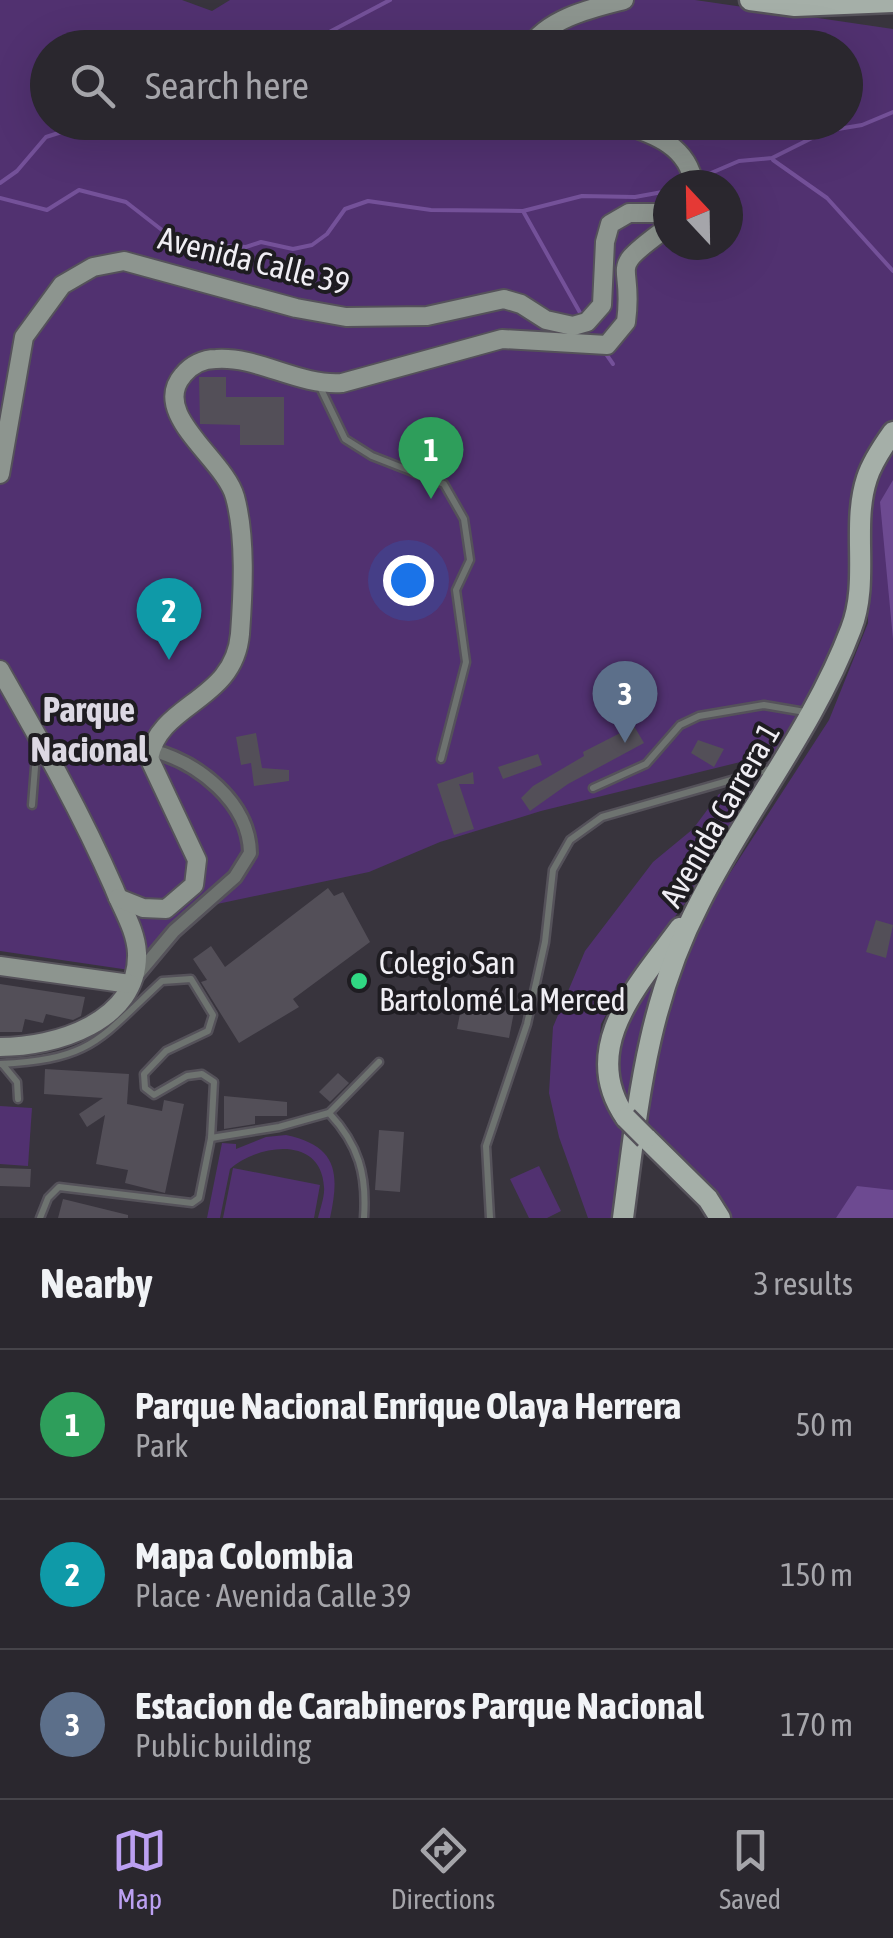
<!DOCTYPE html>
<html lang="en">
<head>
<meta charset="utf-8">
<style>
  :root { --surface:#2a272e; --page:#322f36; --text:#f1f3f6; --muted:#a5a5aa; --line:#46444a; --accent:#bca0f2 }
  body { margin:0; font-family:"Asap Condensed",sans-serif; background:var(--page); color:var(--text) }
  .compass { position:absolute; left:653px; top:170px; width:90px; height:90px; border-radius:50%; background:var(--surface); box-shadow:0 10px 40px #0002; rotate:338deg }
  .you { position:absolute; left:408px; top:580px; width:35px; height:35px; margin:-25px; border:8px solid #fff; border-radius:50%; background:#1a73e8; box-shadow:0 0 0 15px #1a73e833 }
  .badge { display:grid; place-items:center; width:65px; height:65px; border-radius:50%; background:var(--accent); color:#fff; font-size:32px; font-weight:700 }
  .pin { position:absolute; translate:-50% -82px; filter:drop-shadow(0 2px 5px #0008) }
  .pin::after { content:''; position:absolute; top:52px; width:35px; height:30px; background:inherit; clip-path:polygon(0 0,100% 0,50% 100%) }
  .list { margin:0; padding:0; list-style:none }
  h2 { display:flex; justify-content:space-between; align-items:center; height:130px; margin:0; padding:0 40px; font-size:42px }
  h2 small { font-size:32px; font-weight:400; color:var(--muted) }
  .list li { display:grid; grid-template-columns:65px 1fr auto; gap:30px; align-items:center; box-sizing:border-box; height:150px; padding:0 40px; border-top:2px solid var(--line) }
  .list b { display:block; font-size:38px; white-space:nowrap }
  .list p { margin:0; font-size:32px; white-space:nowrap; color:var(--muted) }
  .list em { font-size:32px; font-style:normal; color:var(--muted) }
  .icon { flex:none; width:55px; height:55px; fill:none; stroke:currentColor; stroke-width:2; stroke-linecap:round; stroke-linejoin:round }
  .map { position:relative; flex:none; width:893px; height:1218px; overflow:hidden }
  .search { position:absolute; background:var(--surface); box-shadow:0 10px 40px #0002; left:30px; right:30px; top:30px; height:110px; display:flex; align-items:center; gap:25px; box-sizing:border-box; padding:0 35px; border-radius:55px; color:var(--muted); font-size:38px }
  .sheet { height:580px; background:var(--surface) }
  nav { display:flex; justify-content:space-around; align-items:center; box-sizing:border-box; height:140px; border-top:2px solid var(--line); background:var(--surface); font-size:28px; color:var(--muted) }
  nav a { display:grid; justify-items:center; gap:5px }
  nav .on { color:var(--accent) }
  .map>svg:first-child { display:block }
  .green { fill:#513170; fill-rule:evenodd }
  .forest { fill:#6d4a91 }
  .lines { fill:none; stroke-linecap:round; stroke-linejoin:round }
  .stream { stroke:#745199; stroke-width:4 }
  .building { fill:#534f58 }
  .lane-casing { stroke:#55525a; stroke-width:11 }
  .street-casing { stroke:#55525a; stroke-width:18 }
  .secondary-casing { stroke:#55525a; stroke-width:22 }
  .primary-casing { stroke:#55525a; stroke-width:25 }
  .lane { stroke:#6e7370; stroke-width:6 }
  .street { stroke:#6e7370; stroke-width:12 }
  .secondary { stroke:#8d958f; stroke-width:18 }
  .primary { stroke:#a5afa8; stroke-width:20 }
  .primary-bridge-casing { stroke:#55525a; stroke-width:25; stroke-linecap:butt }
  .primary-bridge { stroke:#a5afa8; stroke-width:20 }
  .poi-dot { fill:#30d883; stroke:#1e1c21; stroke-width:4 }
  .labels { text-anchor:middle; stroke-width:8; stroke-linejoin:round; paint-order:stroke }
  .street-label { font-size:32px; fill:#f0eef4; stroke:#1e1c21 }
  .poi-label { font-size:32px; fill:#f0eef4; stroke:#1e1c21; text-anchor:start }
  .neighbourhood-label { font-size:35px; font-weight:bold; fill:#dcd8e3; stroke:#1e1c21 }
</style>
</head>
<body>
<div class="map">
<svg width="893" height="1218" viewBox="0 0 893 1218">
  <rect width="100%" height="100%" fill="#38343d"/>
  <g class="green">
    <path d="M0,0h182l30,11 18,-11h465l198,29v393l-16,23 -24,172 -72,135 -240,59 -101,31 -71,30 -166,35 -53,66 -150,-22zM48,48h798v74h-798zM668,185h60v60h-60z"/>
    <polygon points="893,442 893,1218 732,1218 643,1124 662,1005 708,907 829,720 868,623 869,487"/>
    <polygon points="761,783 689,898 618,992 601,1024 596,1075 624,1134 611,1218 588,1218 559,1137 549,1093 553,1027 585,951 653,862 693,829 719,794"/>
    <path d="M670,954l-27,74 -16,75c-27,-61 9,-99 43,-149z"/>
    <polygon points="0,1106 32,1108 28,1166 0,1164"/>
    <path d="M286,1135c51,11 54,37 44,83h-12c2,-9 7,-22 6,-31 -3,-53 -67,-42 -94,-18l-10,49h-13l15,-75 14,1v5l30,-12z"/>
    <polygon points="539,1166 561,1211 547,1218 529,1218 510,1179"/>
    <polygon points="233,1168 320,1185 314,1218 223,1218"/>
  </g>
  <g class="forest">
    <polygon points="893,480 893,639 880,502"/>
    <polygon points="857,1186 893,1190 893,1218 836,1218"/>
  </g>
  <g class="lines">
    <g class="stream">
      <polyline points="299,48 390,0"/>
      <polyline points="773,160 827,198 893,271"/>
      <polyline points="704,176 739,161 772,158 826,131 862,125 893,112"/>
      <polyline points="0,183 17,171 46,137 93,122"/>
      <polyline points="0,198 47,210 79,190 126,202 167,234 213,245 246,247 261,242 293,249 312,245 327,234 345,209 368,201 431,210 523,211 582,196 635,197 668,191"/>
      <polyline points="523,211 583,318"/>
      <polyline points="604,351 613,364"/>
    </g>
  </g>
  <g class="building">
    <polygon points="199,377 226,377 226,397 284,397 284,445 240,445 240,425 200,424"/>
    <polygon points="634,726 644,743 568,784 530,811 521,798 533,786 584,756 583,752"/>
    <polygon points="256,733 262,768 289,770 289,781 254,786 251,763 241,765 236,737"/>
    <polygon points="698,740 724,749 714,767 691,753"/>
    <polygon points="538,754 542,765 503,779 498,767"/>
    <polygon points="473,772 474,784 459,784 474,829 454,835 437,784"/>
    <polygon points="328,888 334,896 343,892 370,942 293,999 299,1007 239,1043 201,982 207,980 193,959 211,946 225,967"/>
    <polygon points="876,920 893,925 886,958 866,952"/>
    <polygon points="0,984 85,997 81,1016 73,1020 46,1014 43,1023 25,1019 22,1032 0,1032"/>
    <polygon points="462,1003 514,1012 509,1038 457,1029"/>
    <polygon points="45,1069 129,1074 127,1104 162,1111 164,1100 184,1104 165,1193 125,1183 128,1170 96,1164 105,1115 87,1127 79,1114 103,1098 44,1094"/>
    <polygon points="338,1073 349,1083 330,1102 319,1092"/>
    <polygon points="224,1096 287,1102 287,1116 255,1116 255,1124 224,1129"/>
    <polygon points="379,1130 404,1132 400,1192 375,1190"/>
    <polygon points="0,1168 31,1169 30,1187 0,1186"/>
    <polygon points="63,1199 128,1215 128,1218 58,1218"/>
  </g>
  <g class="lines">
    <defs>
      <g id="lane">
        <polyline points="319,385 345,439 372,456 444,484 464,519 470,560 456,590 466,662 441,759"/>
        <polyline points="593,788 646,764 680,725 699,716 764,705 805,712"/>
        <polyline points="32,805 37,742"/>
        <path d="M0,1064c93,-5 98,-24 162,-83l29,-2 22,36 -5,16 -42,20 -22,23 1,14 9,7 33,-19 15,-2 12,8 -3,56 -12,60 -7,5 -133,-16 -11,11 -8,20"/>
        <polyline points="3,1065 17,1082 18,1099"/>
        <polyline points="329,1113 379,1062"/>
        <path d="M211,1138l68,-11 50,-14c30,32 38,62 35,105"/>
        <polyline points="490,1218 486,1146 527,1024 545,942 553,870 570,840 602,817 770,769"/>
      </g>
      <path id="street" d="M133,980l41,-49 61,-54 15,-24c-1,-51 -52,-91 -99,-103"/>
      <g id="secondary">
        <path d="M529,48c18,-30 64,-40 95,-48"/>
        <path d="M617,122c35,12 71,22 77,63"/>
        <polyline points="0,474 24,337 62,285 93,267 124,261 296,308 346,317 427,316 504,299 521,304 546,320 573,326 587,322 602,305 605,242 610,224 629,213 668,213"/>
        <path d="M0,670c41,72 81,142 114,218 8,21 22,42 23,65 2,69 -82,94 -137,94"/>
        <path d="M118,898l25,10 23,1 28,-24 3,-25 -48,-102c11,-56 85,-56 91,-124 3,-41 6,-97 -5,-137 -10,-38 -86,-83 -52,-122 8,-10 20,-16 33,-16 42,-3 82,27 126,24l160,-44 105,6 19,-23c9,-64 -23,-48 42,-95"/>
        <polyline points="0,966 130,984"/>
      </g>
      <g id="primary">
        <polyline points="750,0 795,6 893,2"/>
        <path d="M626,1118c-49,-70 13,-134 54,-190"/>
        <polyline points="646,1138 708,1199 720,1218"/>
        <path d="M623,1218c15,-112 23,-213 77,-316 47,-93 114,-175 151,-273 19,-48 0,-103 16,-151 5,-16 16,-32 26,-46"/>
      </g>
    </defs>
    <use href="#lane" class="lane-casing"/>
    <use href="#street" class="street-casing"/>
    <use href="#secondary" class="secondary-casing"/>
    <use href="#primary" class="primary-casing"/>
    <use href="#lane" class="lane"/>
    <use href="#street" class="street"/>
    <use href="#secondary" class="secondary"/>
    <use href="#primary" class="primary"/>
    <defs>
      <polyline id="primary-bridge" points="626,1118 646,1138"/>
    </defs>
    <use href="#primary-bridge" class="primary-bridge-casing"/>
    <use href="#primary-bridge" class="primary-bridge"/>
  </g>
  <circle class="poi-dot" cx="359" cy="981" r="10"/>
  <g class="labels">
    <g class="street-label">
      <text transform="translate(254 261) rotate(14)" y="11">Avenida Calle 39</text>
      <text transform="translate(720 815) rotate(-60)" y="11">Avenida Carrera 1</text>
    </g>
    <g class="poi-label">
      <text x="379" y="974">Colegio San<tspan x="379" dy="37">Bartolomé La Merced</tspan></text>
    </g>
    <g class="neighbourhood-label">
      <text x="89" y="722">Parque<tspan x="89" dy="40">Nacional</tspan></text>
    </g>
  </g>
</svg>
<svg class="compass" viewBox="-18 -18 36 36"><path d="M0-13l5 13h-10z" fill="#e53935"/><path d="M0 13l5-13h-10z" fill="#a5a5aa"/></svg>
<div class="you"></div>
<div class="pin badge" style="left:431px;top:499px;background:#2e9e5b">1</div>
<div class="pin badge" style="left:169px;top:660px;background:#0f9aa8">2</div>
<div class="pin badge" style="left:625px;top:743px;background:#5c6f8a">3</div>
<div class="search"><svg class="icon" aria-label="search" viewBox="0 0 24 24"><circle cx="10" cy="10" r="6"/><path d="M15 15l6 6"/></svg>Search here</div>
</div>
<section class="sheet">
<h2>Nearby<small>3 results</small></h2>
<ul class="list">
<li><span class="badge" style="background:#2e9e5b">1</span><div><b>Parque Nacional Enrique Olaya Herrera</b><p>Park</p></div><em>50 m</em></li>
<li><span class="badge" style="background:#0f9aa8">2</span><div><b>Mapa Colombia</b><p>Place · Avenida Calle 39</p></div><em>150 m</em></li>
<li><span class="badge" style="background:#5c6f8a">3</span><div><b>Estacion de Carabineros Parque Nacional</b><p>Public building</p></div><em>170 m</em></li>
</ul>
</section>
<nav>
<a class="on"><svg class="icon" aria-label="map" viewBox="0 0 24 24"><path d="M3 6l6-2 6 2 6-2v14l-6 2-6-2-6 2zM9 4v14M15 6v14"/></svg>Map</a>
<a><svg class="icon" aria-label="directions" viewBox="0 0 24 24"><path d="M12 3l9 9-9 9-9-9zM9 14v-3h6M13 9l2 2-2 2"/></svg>Directions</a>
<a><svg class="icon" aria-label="saved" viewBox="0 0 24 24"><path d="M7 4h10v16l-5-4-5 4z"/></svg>Saved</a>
</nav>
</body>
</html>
